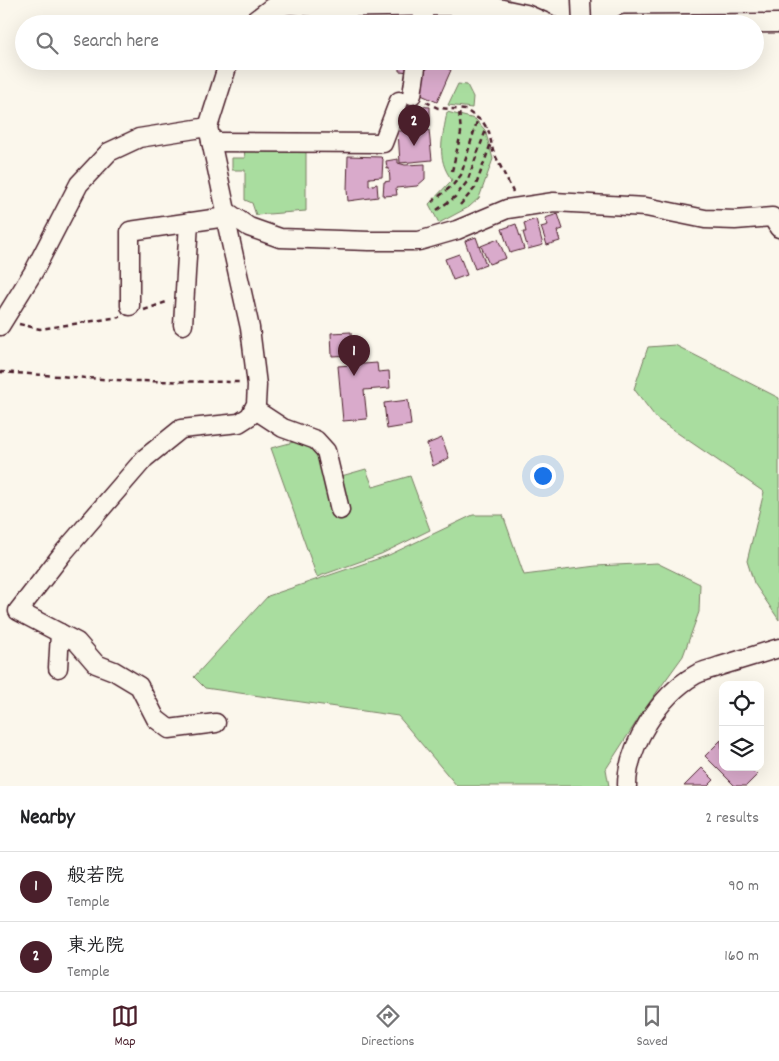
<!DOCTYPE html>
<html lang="en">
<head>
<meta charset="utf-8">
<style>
  :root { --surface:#fff; --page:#f6f6f6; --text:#202124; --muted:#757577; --line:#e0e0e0; --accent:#4a1f2b }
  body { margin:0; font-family:Dekko,"Klee One",sans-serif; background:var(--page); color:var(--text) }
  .controls { position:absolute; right:15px; bottom:15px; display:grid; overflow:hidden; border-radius:10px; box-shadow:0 5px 20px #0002 }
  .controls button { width:45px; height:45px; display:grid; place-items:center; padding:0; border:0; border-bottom:1px solid var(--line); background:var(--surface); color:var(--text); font:25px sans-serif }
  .you { position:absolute; left:542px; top:475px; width:18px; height:18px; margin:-12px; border:4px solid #fff; border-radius:50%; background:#1a73e8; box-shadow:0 0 0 8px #1a73e833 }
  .badge { display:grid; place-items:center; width:32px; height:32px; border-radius:50%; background:var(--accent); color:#fff; font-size:16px; font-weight:700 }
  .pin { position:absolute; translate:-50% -41px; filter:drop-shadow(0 1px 2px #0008) }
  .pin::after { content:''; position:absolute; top:26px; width:18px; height:15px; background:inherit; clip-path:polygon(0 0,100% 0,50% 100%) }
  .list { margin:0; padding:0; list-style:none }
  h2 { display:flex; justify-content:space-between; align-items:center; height:65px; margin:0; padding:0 20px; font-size:21px }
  h2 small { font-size:16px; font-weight:400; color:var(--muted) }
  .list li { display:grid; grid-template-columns:32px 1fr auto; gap:15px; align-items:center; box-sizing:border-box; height:70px; padding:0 20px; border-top:1px solid var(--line) }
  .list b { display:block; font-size:19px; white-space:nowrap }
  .list p { margin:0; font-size:16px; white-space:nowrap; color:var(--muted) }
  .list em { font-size:16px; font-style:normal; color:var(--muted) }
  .icon { flex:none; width:28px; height:28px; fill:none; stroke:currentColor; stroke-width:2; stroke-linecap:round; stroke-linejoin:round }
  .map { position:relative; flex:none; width:779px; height:786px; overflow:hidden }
  .search { position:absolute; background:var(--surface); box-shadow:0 5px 20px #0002; left:15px; right:15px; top:15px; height:55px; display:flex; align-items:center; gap:12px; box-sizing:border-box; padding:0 18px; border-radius:28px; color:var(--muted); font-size:19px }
  .sheet { height:205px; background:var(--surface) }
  nav { display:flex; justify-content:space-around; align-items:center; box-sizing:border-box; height:70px; border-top:1px solid var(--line); background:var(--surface); font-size:14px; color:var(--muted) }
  nav a { display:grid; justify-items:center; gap:2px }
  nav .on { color:var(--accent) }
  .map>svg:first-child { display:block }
  .green { fill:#a9dd9f; stroke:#7a7e65 }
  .building { fill:#d9aacb; stroke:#4a1f2b }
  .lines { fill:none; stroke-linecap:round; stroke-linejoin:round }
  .minor-casing { stroke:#4a1f2b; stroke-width:21 }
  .path { stroke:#4a1f2b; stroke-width:2.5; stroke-dasharray:5 4; stroke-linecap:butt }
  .minor { stroke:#fbf7ec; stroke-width:18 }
</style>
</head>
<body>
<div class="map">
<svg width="779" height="786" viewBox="0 0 779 786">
  <rect width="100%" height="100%" fill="#fbf7ec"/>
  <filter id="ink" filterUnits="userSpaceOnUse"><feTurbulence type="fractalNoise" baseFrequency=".02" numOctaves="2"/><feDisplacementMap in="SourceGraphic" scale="10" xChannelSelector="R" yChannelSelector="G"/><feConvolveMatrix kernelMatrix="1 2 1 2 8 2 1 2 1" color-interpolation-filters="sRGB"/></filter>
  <g filter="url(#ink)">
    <g class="green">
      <polygon points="458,84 467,85 473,97 472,108 448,105"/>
      <path d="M447,112l28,7 10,11 8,29 -14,39 -10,9 -30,16 -10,-19 23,-24c-17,-22 -9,-43 -5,-68z"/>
      <polygon points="244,149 306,149 306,211 256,215 252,203 245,200 245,170 232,170 232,158 245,158"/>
      <polygon points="675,345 779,398 779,620 754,583 747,561 764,492 657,419 634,389 648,347"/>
      <polygon points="305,439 338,477 366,469 373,487 410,476 430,530 381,554 317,577 271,448"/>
      <polygon points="473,515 503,515 524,575 596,566 657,563 700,584 699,612 683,656 644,710 606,769 609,786 457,786 398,716 205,688 194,677 268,596 389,555"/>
    </g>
    <g class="building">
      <polygon points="395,61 412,61 411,72 399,71 399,67 395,66"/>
      <polygon points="430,61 451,70 437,102 419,94 422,88 418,86"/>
      <polygon points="408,106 430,107 430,126 408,126"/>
      <polygon points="429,130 432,160 400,163 398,131"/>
      <polygon points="348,156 381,157 383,159 382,177 369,178 369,186 377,184 378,197 348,201 347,190"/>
      <polygon points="398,159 398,163 405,165 425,164 425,179 417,186 396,188 397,195 383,196 384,182 390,181 389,168 387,169 386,161"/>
      <polygon points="558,214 563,229 557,231 560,241 547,245 541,227 548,225 545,218"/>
      <polygon points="536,219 543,245 528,249 523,232 526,232 524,223"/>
      <polygon points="516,224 524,249 510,253 502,229"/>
      <polygon points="476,237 486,265 475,269 465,241"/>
      <polygon points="498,239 506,258 489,264 481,246"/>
      <polygon points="459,254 467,275 453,280 445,259"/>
      <polygon points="351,332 352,355 332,356 331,333"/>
      <polygon points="377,363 378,372 389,371 390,388 364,390 367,419 343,421 338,366"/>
      <polygon points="408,400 411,425 387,429 384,403"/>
      <polygon points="442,438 449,458 433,466 427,444"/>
      <polygon points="721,740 723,767 749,767 757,775 746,786 735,786 705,756"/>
      <polygon points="702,768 714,780 708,786 684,786"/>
    </g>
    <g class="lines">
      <defs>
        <g id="minor">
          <polyline points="581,0 582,24"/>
          <polyline points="250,24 271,8 290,5 323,8 450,6 498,8 526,14 549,24"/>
          <polyline points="422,24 424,6"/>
          <polyline points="624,24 779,23"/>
          <polyline points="412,95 417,61"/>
          <polyline points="211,142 383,143 399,101"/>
          <polyline points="226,211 249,227 280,238 369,241 419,241 457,230 507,209 554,202 646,207 705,219 735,220 772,217 779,228"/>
          <polyline points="130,306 130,231 226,217"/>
          <polyline points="183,325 189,222"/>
          <polyline points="0,326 34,271 79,184 109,152 139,138 208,127"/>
          <polyline points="254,409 283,428 316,440 326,451 340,510"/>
          <polyline points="58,668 60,633"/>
          <polyline points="216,723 169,729 156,719 139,686 114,671 96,664 77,642 18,611 63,553 145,458 181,429 239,423 250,416 256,404 257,385 250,328 227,225 226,211 208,127 229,61"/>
          <path d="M627,786c0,-40 33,-91 68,-111 7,-4 17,-6 25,-9 20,-6 39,-12 59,-18"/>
        </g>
      </defs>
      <use href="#minor" class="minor-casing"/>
      <g class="path">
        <polyline points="426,102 438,108 466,110 483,122 489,132 493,151 513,192"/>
        <polyline points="452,171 461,133 459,110"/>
        <polyline points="432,202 453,185 461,175 478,118"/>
        <polyline points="460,205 475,188 491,143"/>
        <polyline points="437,210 455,197 467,182 487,127"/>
        <polyline points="144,310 169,301"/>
        <polyline points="19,324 40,329 120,317"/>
        <polyline points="0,372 131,381 240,382"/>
      </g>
      <use href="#minor" class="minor"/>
    </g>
  </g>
</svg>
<div class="controls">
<button><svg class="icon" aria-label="locate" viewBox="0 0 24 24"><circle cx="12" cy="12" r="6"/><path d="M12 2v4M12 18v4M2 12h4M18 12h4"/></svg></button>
<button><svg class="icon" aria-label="layers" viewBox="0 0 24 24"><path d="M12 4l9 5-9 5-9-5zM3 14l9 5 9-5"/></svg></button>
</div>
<div class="you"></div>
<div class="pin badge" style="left:354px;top:376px">1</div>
<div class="pin badge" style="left:414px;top:146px">2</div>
<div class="search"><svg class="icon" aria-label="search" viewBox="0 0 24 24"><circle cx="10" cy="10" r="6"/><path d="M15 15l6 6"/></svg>Search here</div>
</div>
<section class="sheet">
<h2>Nearby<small>2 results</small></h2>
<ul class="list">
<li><span class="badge">1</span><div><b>般若院</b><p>Temple</p></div><em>90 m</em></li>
<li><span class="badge">2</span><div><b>東光院</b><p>Temple</p></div><em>160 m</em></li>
</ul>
</section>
<nav>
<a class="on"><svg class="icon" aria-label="map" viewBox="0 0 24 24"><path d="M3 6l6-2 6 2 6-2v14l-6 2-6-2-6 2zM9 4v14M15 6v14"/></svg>Map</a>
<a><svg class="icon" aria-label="directions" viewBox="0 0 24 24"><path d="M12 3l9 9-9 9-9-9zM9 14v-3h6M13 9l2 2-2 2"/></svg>Directions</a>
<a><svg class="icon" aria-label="saved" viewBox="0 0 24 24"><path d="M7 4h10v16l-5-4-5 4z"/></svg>Saved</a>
</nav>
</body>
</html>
